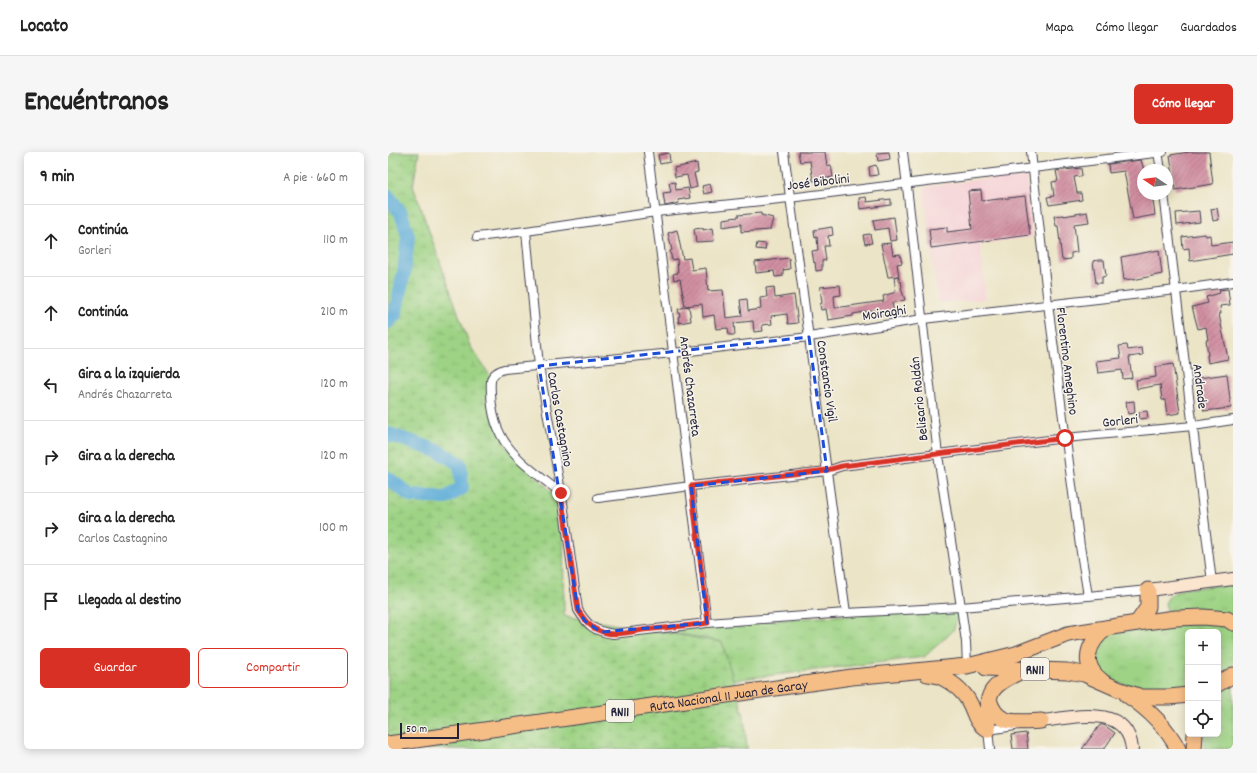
<!DOCTYPE html>
<html lang="es">
<head>
<meta charset="utf-8">
<style>
  :root { --surface:#fff; --page:#f6f6f6; --text:#222; --muted:#767676; --line:#e0e0e0; --accent:#d93025 }
  body { margin:0; font-family:Dekko,sans-serif; background:var(--page); color:var(--text) }
  .controls { position:absolute; right:12px; bottom:12px; display:grid; overflow:hidden; border-radius:6px; box-shadow:0 2px 10px #0003 }
  .controls button { width:36px; height:36px; display:grid; place-items:center; padding:0; border:0; border-bottom:1px solid var(--line); background:var(--surface); color:var(--text); font:20px sans-serif }
  .compass { position:absolute; left:749px; top:12px; width:36px; height:36px; border-radius:50%; background:var(--surface); box-shadow:0 2px 10px #0003; rotate:283deg }
  .scale { position:absolute; left:12px; bottom:10px; width:59px; box-sizing:border-box; padding-left:4px; border:2px solid #22223b; border-top:0; font-size:11px; line-height:14px; white-space:nowrap; color:#22223b; -webkit-text-stroke:3px #f7f3e8; paint-order:stroke }
  .stop { position:absolute; width:12px; height:12px; margin:-9px; border:3px solid #d93025; border-radius:50%; background:#fff }
  .stop.end { background:#d93025; border-color:#fff; box-shadow:0 1px 4px #0008 }
  .list { margin:0; padding:0; list-style:none }
  h2 { display:flex; justify-content:space-between; align-items:center; height:52px; margin:0; padding:0 16px; font-size:17px }
  h2 small { font-size:13px; font-weight:400; color:var(--muted) }
  .list li { display:grid; grid-template-columns:26px 1fr auto; gap:12px; align-items:center; box-sizing:border-box; height:72px; padding:0 16px; border-top:1px solid var(--line) }
  .list b { display:block; font-size:15px; white-space:nowrap }
  .list p { margin:0; font-size:13px; white-space:nowrap; color:var(--muted) }
  .list em { font-size:13px; font-style:normal; color:var(--muted) }
  .actions { display:flex; gap:8px; padding:12px 16px }
  .actions a { flex:1; padding:9px 0; border:1px solid var(--accent); border-radius:6px; text-align:center; font-size:14px; color:var(--accent) }
  .actions .main { background:var(--accent); color:#fff }
  .icon { flex:none; width:22px; height:22px; fill:none; stroke:currentColor; stroke-width:2; stroke-linecap:round; stroke-linejoin:round }
  .map { position:relative; flex:none; width:845px; height:597px; overflow:hidden; border-radius:6px }
  header { display:flex; align-items:center; gap:24px; box-sizing:border-box; height:56px; padding:0 20px; background:var(--surface); border-bottom:1px solid var(--line) }
  header strong { font-size:19px }
  nav { display:flex; gap:22px; margin-inline-start:auto; font-size:14px }
  .intro { display:flex; align-items:center; justify-content:space-between; box-sizing:border-box; height:96px; padding:0 24px }
  h1 { margin:0; font-size:28px }
  .button { padding:10px 18px; border-radius:6px; background:var(--accent); color:#fff; font-size:14px; font-weight:700 }
  main { display:flex; gap:24px; padding:0 24px }
  aside { flex:1; background:var(--surface); border-radius:6px; box-shadow:0 2px 10px #0003 }
  .map>svg:first-child { display:block }
  .built { fill:#f6cfd6 }
  .grass { fill:url(#grass-tufts); stroke:#607a60 }
  .wetland { fill:url(#wetland-marsh); stroke:#607a60 }
  .lines { fill:none; stroke-linecap:round; stroke-linejoin:round }
  .river { stroke:#5fadd9; stroke-width:14 }
  .building { fill:url(#building-hatch) }
  .street-casing { stroke:#403f50; stroke-width:10 }
  .secondary-casing { stroke:#403f50; stroke-width:14 }
  .highway-casing { stroke:#403f50; stroke-width:17 }
  .street { stroke:#fff; stroke-width:8 }
  .secondary { stroke:#fbe5cf; stroke-width:12 }
  .highway { stroke:#f6be87; stroke-width:15 }
  .route { stroke:#d93025; stroke-width:5 }
  .marked { fill:none; stroke:#1d4ed8; stroke-width:3; stroke-dasharray:8 5; stroke-linejoin:round }
  .labels { text-anchor:middle; stroke-width:3; stroke-linejoin:round; paint-order:stroke }
  .shield { fill:#f7f3e8; stroke:#62616f; stroke-width:1 }
  .shield-label { font-size:13px; font-weight:bold; fill:#22223b }
  .street-label { font-size:14px; fill:#22223b; stroke:#f7f3e8 }
</style>
</head>
<body>
<header>
<strong>Locato</strong>
<nav><a>Mapa</a><a>Cómo llegar</a><a>Guardados</a></nav>
</header>
<div class="intro"><h1>Encuéntranos</h1><a class="button">Cómo llegar</a></div>
<main>
<aside>
<h2>9 min<small>A pie · 660 m</small></h2>
<ul class="list">
<li><svg class="icon" aria-label="ahead" viewBox="0 0 24 24"><path d="M12 20V5M6 11l6-6 6 6"/></svg><div><b>Continúa</b><p>Gorleri</p></div><em>110 m</em></li>
<li><svg class="icon" aria-label="ahead" viewBox="0 0 24 24"><path d="M12 20V5M6 11l6-6 6 6"/></svg><div><b>Continúa</b></div><em>210 m</em></li>
<li><svg class="icon" aria-label="left" viewBox="0 0 24 24"><path d="M17 20v-9H6M10 6l-5 5 5 5"/></svg><div><b>Gira a la izquierda</b><p>Andrés Chazarreta</p></div><em>120 m</em></li>
<li><svg class="icon" aria-label="right" viewBox="0 0 24 24"><path d="M7 20v-9h11M14 6l5 5-5 5"/></svg><div><b>Gira a la derecha</b></div><em>120 m</em></li>
<li><svg class="icon" aria-label="right" viewBox="0 0 24 24"><path d="M7 20v-9h11M14 6l5 5-5 5"/></svg><div><b>Gira a la derecha</b><p>Carlos Castagnino</p></div><em>100 m</em></li>
<li><svg class="icon" aria-label="arrive" viewBox="0 0 24 24"><path d="M6 21V4h12l-3 4 3 4H6"/></svg><div><b>Llegada al destino</b></div></li>
</ul>
<div class="actions"><a class="main">Guardar</a><a>Compartir</a></div>
</aside>
<div class="map">
<svg width="845" height="597" viewBox="0 0 845 597">
  <defs>
    <pattern id="grass-tufts" width="24" height="20" patternUnits="userSpaceOnUse"><rect width="24" height="20" fill="#9ed385"/><path d="M3 7l-1-3M5 7V3M7 7l1-3M15 17l-1-3M17 17v-4M19 17l1-3" fill="none" stroke="#88b574"/></pattern>
    <pattern id="wetland-marsh" width="20" height="14" patternUnits="userSpaceOnUse"><rect width="20" height="14" fill="#9ed385"/><path d="M1 5h8M5 5V1M11 12h8M15 12V8" fill="none" stroke="#88b574"/></pattern>
    <pattern id="building-hatch" width="6" height="6" patternUnits="userSpaceOnUse"><rect width="6" height="6" fill="#d18fa2"/><path d="M-1 1l2-2M0 6l6-6M5 7l2-2" fill="none" stroke="#a97485"/></pattern>
  </defs>
  <rect width="100%" height="100%" fill="#f7f3e8"/>
  <filter id="ink" filterUnits="userSpaceOnUse"><feTurbulence type="fractalNoise" baseFrequency=".025" numOctaves="2"/><feDisplacementMap in="SourceGraphic" scale="8" xChannelSelector="R" yChannelSelector="G"/><feConvolveMatrix kernelMatrix="1 2 1 2 8 2 1 2 1" color-interpolation-filters="sRGB"/></filter>
  <filter id="wash" filterUnits="userSpaceOnUse"><feTurbulence type="fractalNoise" baseFrequency=".012" numOctaves="4" result="noise"/><feDisplacementMap in="SourceGraphic" scale="16" xChannelSelector="R" yChannelSelector="G"/><feGaussianBlur stdDeviation="0.9" result="paint"/><feColorMatrix in="noise" values="0 0 0 0 0 0 0 0 0 0 0 0 0 0 0 0 0 1.4 0 .05"/><feComposite in="paint" operator="in"/></filter>
  <g filter="url(#wash)">
    <rect width="100%" height="100%" fill="#ebe4c6"/>
    <polygon class="built" points="638,22 645,85 592,92 598,147 550,151 536,38 540,34"/>
    <g class="grass">
      <polygon points="845,432 845,470 789,463 779,459 777,451 782,443 795,437"/>
      <polygon points="573,455 565,479 536,505 345,528 334,490 264,477"/>
      <polygon points="822,469 841,475 845,479 845,516 830,528 830,480 800,480 800,538 767,541 724,529 710,519 706,498 721,481"/>
      <polygon points="845,530 845,597 816,597 816,582 830,582 830,544 835,536"/>
    </g>
    <polygon class="wetland" points="0,0 31,0 25,34 82,194 103,225 103,254 120,296 175,351 176,464 334,490 356,564 359,597 0,597"/>
    <g class="lines">
      <g class="river">
        <polyline points="0,44 13,61 20,84 16,120 7,163 0,170"/>
        <polyline points="0,282 50,299 72,312 74,336 58,346 23,344 0,326"/>
      </g>
    </g>
    <g id="blocks">
      <g class="building">
        <polygon points="410,0 437,0 439,14 443,13 445,25 425,29 422,9 412,10"/>
        <polygon points="501,0 502,7 490,9 489,1"/>
        <polygon points="801,0 821,0 825,32 787,38 782,3"/>
        <polygon points="281,1 282,10 272,12 270,3"/>
        <polygon points="753,8 756,18 755,42 764,42 767,63 745,67 736,19 721,21 720,12"/>
        <polygon points="309,11 310,20 306,21 309,35 302,37 299,23 287,25 286,16"/>
        <polygon points="488,13 490,23 482,24 481,15"/>
        <polygon points="693,16 694,24 686,25 689,41 693,41 694,48 661,53 659,45 666,44 664,30 670,29 668,19"/>
        <polygon points="287,30 288,38 300,36 302,46 290,48 291,51 277,54 275,41 283,40 281,31"/>
        <polygon points="322,32 324,40 316,42 314,34"/>
        <polygon points="593,38 594,49 637,44 642,83 543,96 541,77 559,75 559,80 584,77 580,39"/>
        <polygon points="478,45 479,50 503,47 503,53 472,57 471,46"/>
        <polygon points="829,56 831,68 825,69 823,57"/>
        <polygon points="811,59 812,70 789,73 788,61"/>
        <polygon points="699,60 701,70 686,72 689,100 683,101 683,107 674,108 670,74 668,74 666,64 676,63 676,64"/>
        <polygon points="373,61 373,63 385,66 382,78 353,80 353,72 335,75 335,67 350,65 350,63"/>
        <polygon points="506,65 509,88 502,89 500,76 487,78 485,68"/>
        <polygon points="444,75 445,83 440,84 441,94 436,94 438,108 434,109 434,118 428,119 427,110 426,111 424,99 430,98 429,85 427,86 426,78"/>
        <polygon points="315,76 315,78 324,76 326,89 308,90 306,77"/>
        <polygon points="289,78 295,107 302,106 304,118 318,116 320,139 335,138 338,166 354,164 352,148 359,147 360,159 373,157 372,146 379,145 378,136 386,135 387,146 406,143 410,171 400,172 399,162 383,164 384,172 374,173 375,179 366,180 365,169 346,171 347,183 341,183 340,176 328,177 326,163 315,165 314,152 297,154 292,127 286,128 285,122 290,121 289,107 284,108 282,99 284,98 280,81"/>
        <polygon points="482,82 484,91 477,92 475,83"/>
        <polygon points="817,82 818,84 822,83 823,93 845,90 845,102 802,109 801,96 795,97 794,85"/>
        <polygon points="369,91 378,92 377,98 368,97"/>
        <polygon points="503,91 505,103 512,102 514,111 509,112 511,124 500,125 493,92"/>
        <polygon points="771,98 774,122 745,128 744,127 736,128 733,105"/>
        <polygon points="401,106 402,117 395,118 395,124 387,125 386,119 368,121 367,110"/>
        <polygon points="711,108 716,108 718,124 714,125 714,131 708,131 705,109"/>
        <polygon points="510,124 512,130 513,129 514,135 513,136 517,148 504,151 506,160 492,164 490,158 465,162 465,164 440,168 438,157 433,158 432,152 434,151 432,135 452,133 453,143 446,144 447,156 496,149 495,144 508,140 506,125"/>
        <polygon points="840,137 842,153 832,154 833,162 831,162 840,207 820,211 819,203 820,203 818,188 820,188 818,175 810,177 804,155 820,151 818,145 832,141 831,138"/>
        <polygon points="301,154 303,169 291,171 290,165 292,164 290,157"/>
        <polygon points="739,193 740,198 754,196 755,203 741,205 744,226 735,227 734,218 710,221 708,209 733,206 731,194"/>
        <polygon points="785,212 792,261 779,263 777,248 774,248 772,233 749,237 748,228 768,225 767,215"/>
        <polygon points="839,222 843,256 816,259 811,226"/>
        <polygon points="746,249 747,261 740,262 738,250"/>
        <polygon points="759,259 760,266 752,267 751,260"/>
        <polygon points="712,573 716,573 727,581 716,597 694,597"/>
        <polygon points="638,581 640,597 625,597 623,583"/>
      </g>
    </g>
  </g>
  <g filter="url(#ink)">
    <use href="#blocks" fill-opacity="0" stroke="#403f50" stroke-width="1"/>
    <g class="lines">
      <defs>
        <g id="street">
          <polyline points="260,0 319,471"/>
          <polyline points="396,0 458,461"/>
          <polyline points="515,0 550,303 573,455 578,490 579,514"/>
          <polyline points="643,0 660,152 692,394 700,444"/>
          <polyline points="770,0 773,18"/>
          <polyline points="776,42 824,430"/>
          <path d="M138,79l13,135 24,137 15,107c10,16 16,21 35,24l94,-11 139,-10 115,-6 127,-11 60,-6"/>
          <polyline points="89,85 138,79 268,60 401,46 775,0"/>
          <path d="M173,341c-38,-30 -69,-47 -70,-100 -1,-14 -1,-19 13,-24l169,-16 136,-16 114,-18 253,-29 57,-8"/>
          <polyline points="210,346 303,334 439,319 454,314 677,286 805,274 845,268"/>
          <polyline points="602,597 600,578 627,574"/>
        </g>
        <g id="secondary">
          <polyline points="760,438 845,427"/>
          <path d="M653,569c31,-3 86,-19 91,28"/>
        </g>
        <g id="highway">
          <polyline points="749,471 760,455 760,438"/>
          <polyline points="598,516 679,519 696,522 730,537 754,545 782,545 800,543"/>
          <path d="M539,522c15,0 33,13 41,26 8,13 5,21 20,30"/>
          <path d="M714,529c-23,-17 -14,-39 5,-53"/>
          <polyline points="830,532 845,523"/>
          <path d="M739,543c21,14 39,31 51,54"/>
          <path d="M601,547c7,28 29,23 52,22"/>
          <path d="M600,578c-3,-38 1,-44 36,-60"/>
          <path id="s1" d="M0,592l464,-67 115,-11 49,-12 52,-20 69,-11 39,-5 27,-1 24,2 6,4"/>
          <polyline points="806,597 807,582"/>
        </g>
      </defs>
      <use href="#street" class="street-casing"/>
      <use href="#secondary" class="secondary-casing"/>
      <use href="#highway" class="highway-casing"/>
      <use href="#street" class="street"/>
      <use href="#secondary" class="secondary"/>
      <use href="#highway" class="highway"/>
    </g>
  </g>
  <g class="lines" filter="url(#ink)">
    <path class="route" d="M173,341l17,117c6,9 11,17 22,21 12,6 30,1 43,-1 21,-2 43,-4 65,-7l-17,-137 136,-16 15,-4 223,-28"/>
  </g>
  <path class="marked" d="M421,185l18,134 -136,15 16,137 -106,9 -16,-11 -7,-11 -39,-244z"/>
  <g class="labels">
    <g class="shield">
      <rect x="633" y="506" width="28" height="22" rx="3"/>
      <rect x="218" y="548" width="28" height="22" rx="3"/>
    </g>
    <g class="shield-label">
      <text x="647" y="522">RN11</text>
      <text x="232" y="564">RN11</text>
    </g>
    <g class="street-label">
      <text transform="translate(430 29) rotate(-7)" y="5">José Bibolini</text>
      <text transform="translate(496 160) rotate(-9)" y="5">Moiraghi</text>
      <text transform="translate(680 209) rotate(83)" y="5">Florentino Ameghino</text>
      <text transform="translate(440 229) rotate(82)" y="5">Constancio Vigil</text>
      <text transform="translate(303 234) rotate(83)" y="5">Andrés Chazarreta</text>
      <text transform="translate(813 234) rotate(83)" y="5">Andrade</text>
      <text transform="translate(530 247) rotate(-96)" y="5">Belisario Roldán</text>
      <text transform="translate(173 267) rotate(80)" y="5">Carlos Castagnino</text>
      <text transform="translate(732 268) rotate(-6)" y="5">Gorleri</text>
      <text dy="5" stroke="none"><textPath href="#s1" startOffset="344">Ruta Nacional 11 Juan de Garay</textPath></text>
    </g>
  </g>
</svg>
<div class="controls">
<button>+</button>
<button>−</button>
<button><svg class="icon" aria-label="locate" viewBox="0 0 24 24"><circle cx="12" cy="12" r="6"/><path d="M12 2v4M12 18v4M2 12h4M18 12h4"/></svg></button>
</div>
<svg class="compass" viewBox="-18 -18 36 36"><path d="M0-13l5 13h-10z" fill="#e53935"/><path d="M0 13l5-13h-10z" fill="#767676"/></svg>
<div class="scale">50 m</div>
<div class="stop" style="left:677px;top:286px"></div>
<div class="stop end" style="left:173px;top:341px"></div>
</div>
</main>
</body>
</html>
